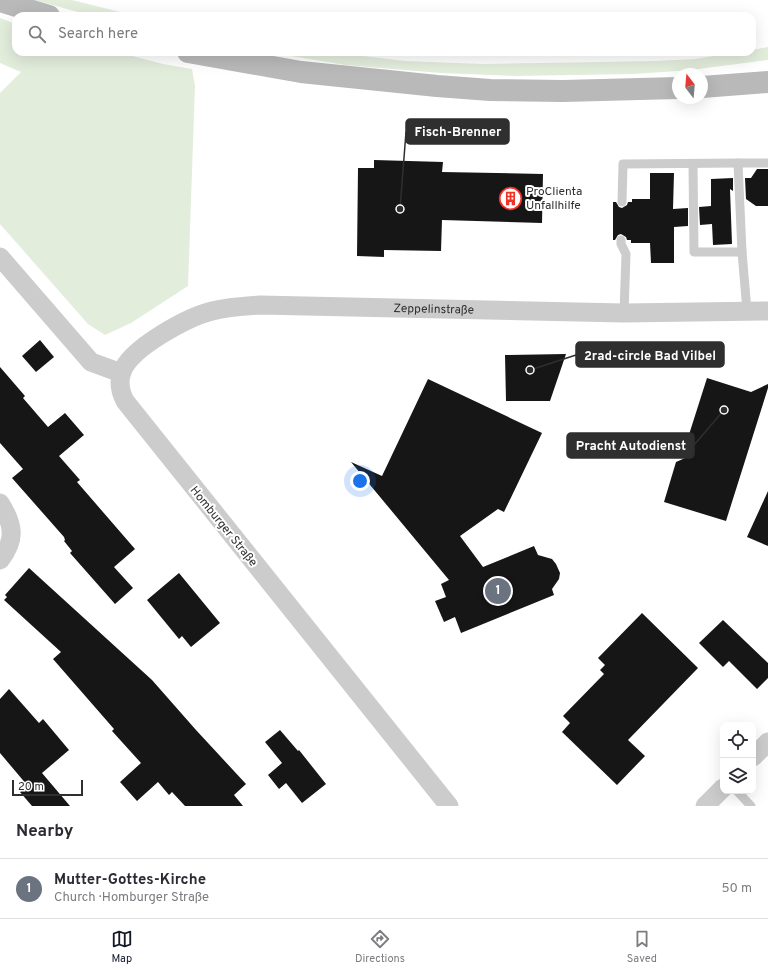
<!DOCTYPE html>
<html lang="en">
<head>
<meta charset="utf-8">
<style>
  :root { --surface:#fff; --page:#f7f7f7; --text:#2b2b33; --muted:#7c7c81; --line:#e1e1e2; --accent:#111827 }
  body { margin:0; font-family:Overpass,sans-serif; background:var(--page); color:var(--text) }
  .controls { position:absolute; right:12px; bottom:12px; display:grid; overflow:hidden; border-radius:8px; box-shadow:0 4px 16px #0002 }
  .controls button { width:36px; height:36px; display:grid; place-items:center; padding:0; border:0; border-bottom:1px solid var(--line); background:var(--surface); color:var(--text); font:20px sans-serif }
  .compass { position:absolute; left:672px; top:68px; width:36px; height:36px; border-radius:50%; background:var(--surface); box-shadow:0 4px 16px #0002; rotate:344deg }
  .scale { position:absolute; left:12px; bottom:10px; width:71px; box-sizing:border-box; padding-left:4px; border:2px solid #2f2f2f; border-top:0; font-size:11px; line-height:14px; white-space:nowrap; color:#2f2f2f; -webkit-text-stroke:3px #fff; paint-order:stroke }
  .you { position:absolute; left:360px; top:481px; width:14px; height:14px; margin:-10px; border:3px solid #fff; border-radius:50%; background:#1a73e8; box-shadow:0 0 0 6px #1a73e833 }
  .badge { display:grid; place-items:center; width:26px; height:26px; border-radius:50%; background:var(--accent); color:#fff; font-size:13px; font-weight:700 }
  .pin { position:absolute; translate:-50% -50%; border:2px solid #fff; box-shadow:0 1px 4px #0006 }
  .list { margin:0; padding:0; list-style:none }
  h2 { display:flex; justify-content:space-between; align-items:center; height:52px; margin:0; padding:0 16px; font-size:17px }
  h2 small { font-size:13px; font-weight:400; color:var(--muted) }
  .list li { display:grid; grid-template-columns:26px 1fr auto; gap:12px; align-items:center; box-sizing:border-box; height:60px; padding:0 16px; border-top:1px solid var(--line) }
  .list b { display:block; font-size:15px; white-space:nowrap }
  .list p { margin:0; font-size:13px; white-space:nowrap; color:var(--muted) }
  .list em { font-size:13px; font-style:normal; color:var(--muted) }
  .icon { flex:none; width:22px; height:22px; fill:none; stroke:currentColor; stroke-width:2; stroke-linecap:round; stroke-linejoin:round }
  .map { position:relative; flex:none; width:768px; height:806px; overflow:hidden }
  .search { position:absolute; background:var(--surface); box-shadow:0 4px 16px #0002; left:12px; right:12px; top:12px; height:44px; display:flex; align-items:center; gap:10px; box-sizing:border-box; padding:0 14px; border-radius:12px; color:var(--muted); font-size:15px }
  .sheet { height:112px; background:var(--surface) }
  nav { display:flex; justify-content:space-around; align-items:center; box-sizing:border-box; height:56px; border-top:1px solid var(--line); background:var(--surface); font-size:11px; color:var(--muted) }
  nav a { display:grid; justify-items:center; gap:2px }
  nav .on { color:var(--accent) }
  .map>svg:first-child { display:block }
  .green { fill:#e3eddc }
  .building { fill:#161616 }
  .lines { fill:none; stroke-linecap:round; stroke-linejoin:round }
  .lane { stroke:#ccc; stroke-width:9 }
  .street { stroke:#ccc; stroke-width:19 }
  .secondary { stroke:#b9b9b9; stroke-width:22 }
  .labels { text-anchor:middle; stroke-width:4; stroke-linejoin:round; paint-order:stroke }
  .poi-label { font-size:12px; fill:#2f2f2f; stroke:#fff; text-anchor:start }
  .street-label { font-size:12px; fill:#2f2f2f; stroke:#fff }
  .leader { fill:none; stroke:#2f2f2f; stroke-width:1.5 }
  .callout-dot { fill:#2f2f2f; stroke:#fff; stroke-width:1.5 }
  .callout { fill:#2f2f2f; stroke:#2f2f2f; stroke-width:1.5 }
  .callout-label { font-size:13px; text-anchor:middle; font-weight:bold; fill:#fff }
</style>
</head>
<body>
<div class="map">
<svg width="768" height="806" viewBox="0 0 768 806">
  <rect width="100%" height="100%" fill="#fff"/>
  <g class="green">
    <polygon points="35,0 72,0 136,16 92,16"/>
    <polygon points="0,18 16,24 16,52 117,52 163,64 192,69 195,86 188,286 131,323 105,335 88,324 0,224 0,93 21,72 0,63"/>
    <polygon points="768,47 768,60 691,70 635,74 515,76 441,73 345,65 267,52 330,52 405,61 483,64 656,61 695,59 739,52 752,52 752,50"/>
  </g>
  <g class="building">
    <polygon points="374,160 443,162 442,172 543,174 542,223 442,220 441,251 384,250 384,257 357,256 358,168 374,168"/>
    <polygon points="757,169 768,169 768,206 756,206 746,199 745,178 751,178"/>
    <polygon points="650,173 674,173 673,209 688,208 688,226 674,227 674,263 651,263 650,243 631,243 631,240 627,240 626,237 621,234 618,235 615,240 613,240 613,202 616,202 619,207 622,208 627,205 628,202 632,202 632,199 650,199"/>
    <polygon points="733,178 733,191 730,189 732,244 713,245 712,224 700,225 699,207 711,206 711,179"/>
    <polygon points="40,340 54,357 36,372 22,356"/>
    <polygon points="566,354 550,401 506,401 505,355"/>
    <polygon points="0,367 25,396 23,398 48,427 65,413 84,435 59,456 80,480 77,482 135,549 114,567 133,588 115,604 70,553 72,551 64,541 65,540 64,537 12,478 23,469 0,443"/>
    <polygon points="707,378 751,392 768,384 768,388 726,521 664,502 676,462 692,455 686,444"/>
    <polygon points="428,379 542,433 504,512 498,509 460,536 483,567 534,546 538,555 552,559 556,564 560,573 559,579 552,589 554,595 461,633 455,617 444,622 435,601 446,597 441,584 449,580 351,462 382,476"/>
    <polygon points="768,491 768,546 747,537"/>
    <polygon points="29,568 152,680 196,730 246,784 234,795 243,806 185,806 172,792 169,795 158,782 137,801 120,782 141,763 112,731 114,729 53,659 61,652 4,600 7,597 5,595"/>
    <polygon points="179,573 220,623 191,647 182,636 179,639 147,600"/>
    <polygon points="642,613 698,668 628,740 645,756 617,785 562,732 570,723 563,716 604,674 600,670 605,665 598,658"/>
    <polygon points="723,620 768,663 768,678 757,689 729,661 723,667 699,643"/>
    <polygon points="9,689 39,723 43,719 69,750 42,773 70,806 32,806 20,792 27,785 0,753 0,699"/>
    <polygon points="280,730 298,751 299,750 326,784 302,803 286,783 279,789 268,775 282,763 265,742"/>
  </g>
  <g class="lines">
    <g class="lane">
      <polyline points="693,164 694,252 742,252 747,311"/>
      <polyline points="622,202 623,164 738,163"/>
      <polyline points="621,240 621,244 626,254 624,313"/>
      <polyline points="742,252 738,163 768,163"/>
      <polyline points="737,791 751,806"/>
    </g>
    <g class="street">
      <polyline points="0,257 91,362 121,373"/>
      <path d="M0,503c14,22 16,37 0,57"/>
      <polyline points="753,757 768,742"/>
      <path id="s1" d="M449,806l-324,-405c-5,-10 -7,-19 -3,-29 8,-24 66,-55 90,-61 16,-4 32,-5 48,-6l364,8 144,-2"/>
      <polyline points="705,806 723,788"/>
    </g>
    <g class="secondary">
      <polyline points="0,1 49,16"/>
      <polyline points="188,52 301,72 437,86 490,90 563,91 678,88"/>
      <polyline points="702,87 768,82"/>
    </g>
  </g>
  <defs>
    <symbol id="building-ring" viewBox="-11 -11 22 22"><circle r="9.5" fill="#fff" stroke="#f13226" stroke-width="1.5"/><path d="M-4-6H4V6H1V3H-1V6H-4ZM-2.5-4.3h1.7v1.8h-1.7ZM.8-4.3h1.7v1.8H.8ZM-2.5-1h1.7V.8h-1.7ZM.8-1h1.7V.8H.8Z" fill="#f13226"/></symbol>
  </defs>
  <g fill-rule="evenodd">
    <use href="#building-ring" x="498" y="186" width="25" height="25"/>
  </g>
  <g class="labels">
    <g class="poi-label">
      <text x="526" y="195">ProClienta<tspan x="526" dy="14">Unfallhilfe</tspan></text>
    </g>
    <g class="street-label">
      <text dy="4" stroke="none"><textPath href="#s1" startOffset="882">Zeppelinstraße</textPath></text>
      <text transform="translate(224 526) rotate(51)" y="4">Homburger Straße</text>
    </g>
  </g>
  <path class="leader" d="M400 209L406 132M530 370L576 355M724 410L694 445"/>
  <g class="callout-dot">
    <circle cx="400" cy="209" r="4"/>
    <circle cx="530" cy="370" r="4"/>
    <circle cx="724" cy="410" r="4"/>
  </g>
  <g class="callout">
    <rect x="406" y="119" width="103" height="25" rx="4"/>
    <rect x="576" y="342" width="148" height="25" rx="4"/>
    <rect x="567" y="433" width="127" height="25" rx="4"/>
  </g>
  <g class="callout-label">
    <text x="458" y="136">Fisch-Brenner</text>
    <text x="650" y="360">2rad-circle Bad Vilbel</text>
    <text x="631" y="450">Pracht Autodienst</text>
  </g>
</svg>
<div class="controls">
<button><svg class="icon" aria-label="locate" viewBox="0 0 24 24"><circle cx="12" cy="12" r="6"/><path d="M12 2v4M12 18v4M2 12h4M18 12h4"/></svg></button>
<button><svg class="icon" aria-label="layers" viewBox="0 0 24 24"><path d="M12 4l9 5-9 5-9-5zM3 14l9 5 9-5"/></svg></button>
</div>
<svg class="compass" viewBox="-18 -18 36 36"><path d="M0-13l5 13h-10z" fill="#e53935"/><path d="M0 13l5-13h-10z" fill="#7c7c81"/></svg>
<div class="scale">20 m</div>
<div class="you"></div>
<div class="pin badge" style="left:498px;top:591px;background:#6b7280">1</div>
<div class="search"><svg class="icon" aria-label="search" viewBox="0 0 24 24"><circle cx="10" cy="10" r="6"/><path d="M15 15l6 6"/></svg>Search here</div>
</div>
<section class="sheet">
<h2>Nearby<small></small></h2>
<ul class="list">
<li><span class="badge" style="background:#6b7280">1</span><div><b>Mutter-Gottes-Kirche</b><p>Church · Homburger Straße</p></div><em>50 m</em></li>
</ul>
</section>
<nav>
<a class="on"><svg class="icon" aria-label="map" viewBox="0 0 24 24"><path d="M3 6l6-2 6 2 6-2v14l-6 2-6-2-6 2zM9 4v14M15 6v14"/></svg>Map</a>
<a><svg class="icon" aria-label="directions" viewBox="0 0 24 24"><path d="M12 3l9 9-9 9-9-9zM9 14v-3h6M13 9l2 2-2 2"/></svg>Directions</a>
<a><svg class="icon" aria-label="saved" viewBox="0 0 24 24"><path d="M7 4h10v16l-5-4-5 4z"/></svg>Saved</a>
</nav>
</body>
</html>
